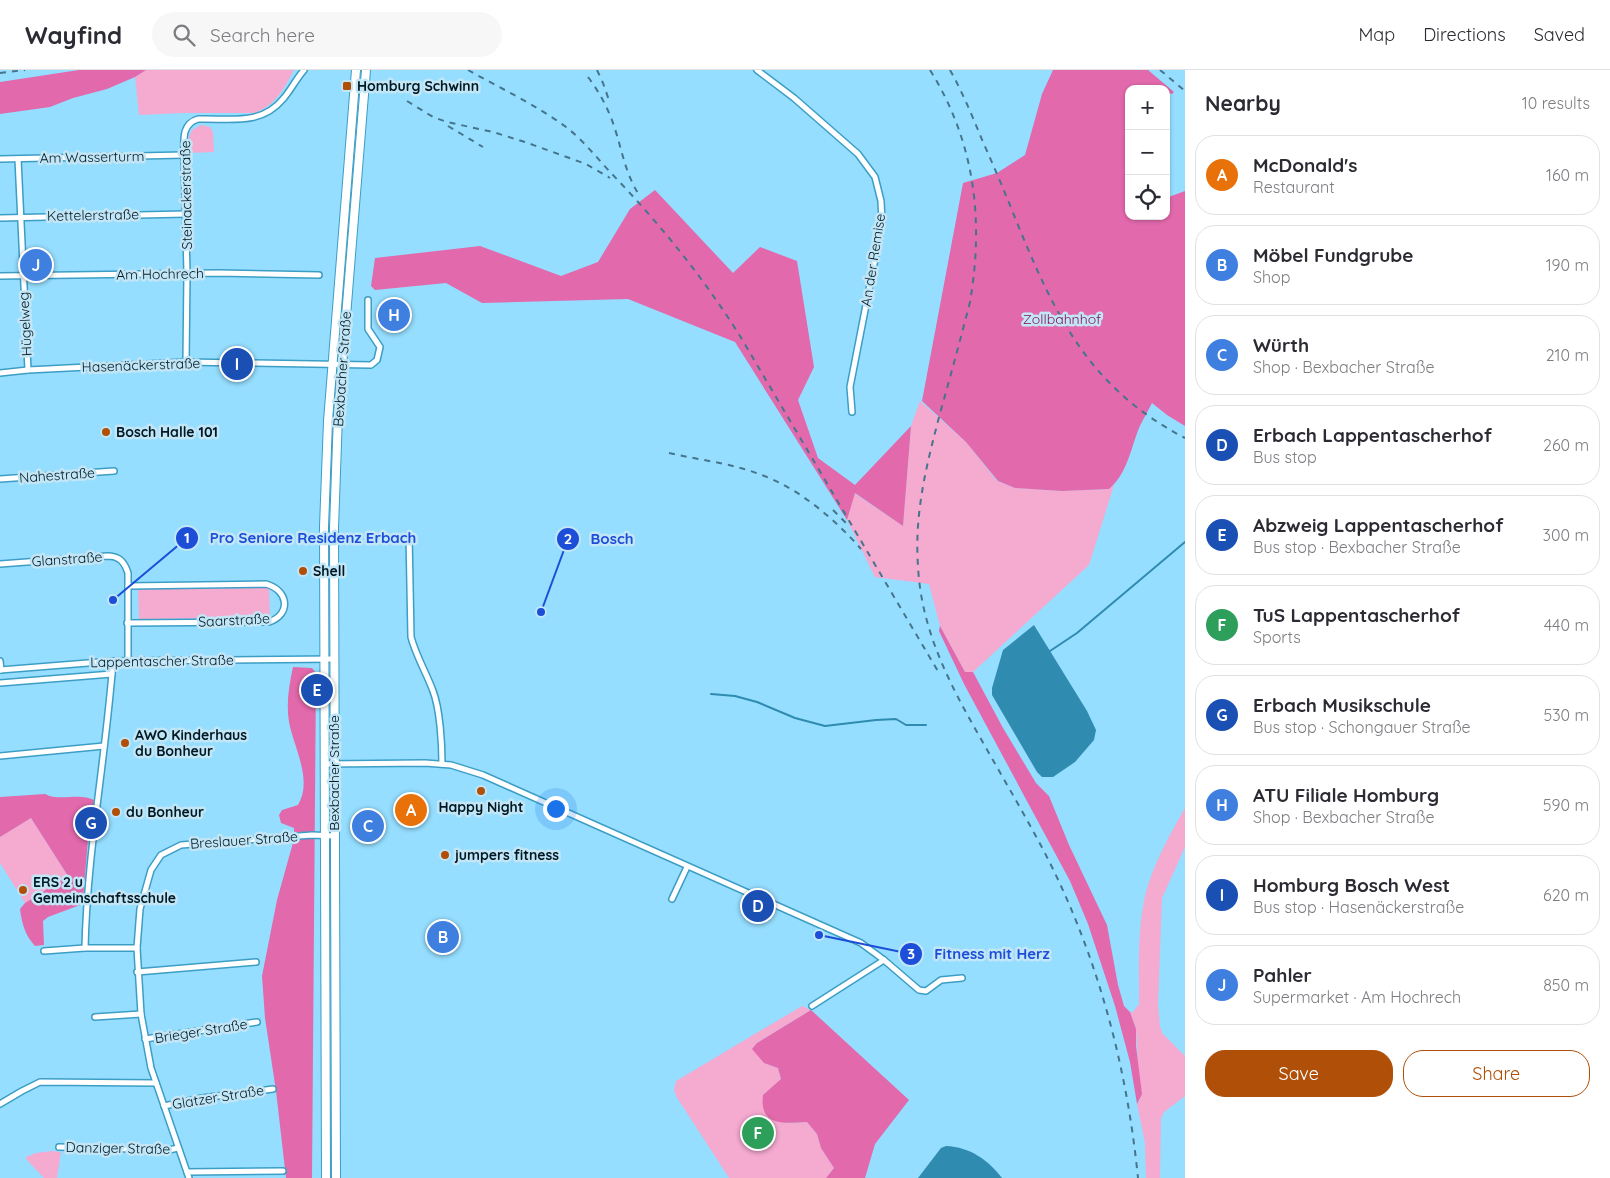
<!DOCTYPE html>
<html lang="en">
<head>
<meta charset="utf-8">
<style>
  :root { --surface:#fff; --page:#f7f7f7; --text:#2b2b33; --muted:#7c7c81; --line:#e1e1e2; --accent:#af4f08 }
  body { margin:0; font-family:Quicksand,sans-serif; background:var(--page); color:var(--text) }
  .controls { position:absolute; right:15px; top:15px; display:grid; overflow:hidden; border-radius:10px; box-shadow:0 1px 4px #0004 }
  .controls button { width:45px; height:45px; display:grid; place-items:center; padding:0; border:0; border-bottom:1px solid var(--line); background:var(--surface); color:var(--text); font:25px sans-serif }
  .you { position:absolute; left:555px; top:738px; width:18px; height:18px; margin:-12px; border:4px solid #fff; border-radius:50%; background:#1a73e8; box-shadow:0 0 0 8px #1a73e833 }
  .badge { display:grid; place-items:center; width:32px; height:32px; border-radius:50%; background:var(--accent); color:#fff; font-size:16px; font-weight:700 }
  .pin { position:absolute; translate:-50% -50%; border:2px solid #fff; box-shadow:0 1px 5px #0006 }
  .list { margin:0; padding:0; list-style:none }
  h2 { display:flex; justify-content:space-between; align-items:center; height:65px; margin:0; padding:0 20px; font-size:21px }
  h2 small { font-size:16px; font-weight:400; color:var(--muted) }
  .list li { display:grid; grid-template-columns:32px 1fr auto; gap:15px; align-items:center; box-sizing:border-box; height:80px; margin:0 10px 10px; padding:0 10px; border:1px solid var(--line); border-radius:20px }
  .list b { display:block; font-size:19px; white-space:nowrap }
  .list p { margin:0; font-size:16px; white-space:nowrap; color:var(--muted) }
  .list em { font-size:16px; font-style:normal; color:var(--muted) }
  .actions { display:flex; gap:10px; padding:15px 20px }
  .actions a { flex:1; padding:11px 0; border:1px solid var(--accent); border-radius:20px; text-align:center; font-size:18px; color:var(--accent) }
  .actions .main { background:var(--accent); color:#fff }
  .icon { flex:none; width:28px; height:28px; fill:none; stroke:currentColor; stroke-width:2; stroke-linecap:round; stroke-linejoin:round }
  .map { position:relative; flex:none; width:1185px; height:1108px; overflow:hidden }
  header { display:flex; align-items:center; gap:30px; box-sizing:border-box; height:70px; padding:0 25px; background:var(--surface); border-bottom:1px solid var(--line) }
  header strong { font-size:24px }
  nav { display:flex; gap:28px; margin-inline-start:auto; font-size:18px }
  .search { width:350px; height:45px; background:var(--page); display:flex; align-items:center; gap:12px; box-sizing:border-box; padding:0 18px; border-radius:28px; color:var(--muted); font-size:19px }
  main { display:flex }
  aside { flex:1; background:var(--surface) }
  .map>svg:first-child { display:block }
  .green { fill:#f5aad0 }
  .forest { fill:#e269ac }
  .water { fill:#2f8baf }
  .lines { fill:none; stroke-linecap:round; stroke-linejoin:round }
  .stream { stroke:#2f8baf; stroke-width:2 }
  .street-casing { stroke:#3c9ec5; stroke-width:8 }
  .primary-casing { stroke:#3c9ec5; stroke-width:10 }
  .street { stroke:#fff; stroke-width:5 }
  .primary { stroke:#fff; stroke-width:8 }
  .rail { stroke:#46758b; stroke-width:2; stroke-dasharray:6 6; stroke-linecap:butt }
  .poi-dot { fill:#af4f08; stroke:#c3e6f6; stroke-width:2 }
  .labels { text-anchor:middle; stroke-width:5; stroke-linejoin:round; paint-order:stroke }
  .poi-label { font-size:14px; font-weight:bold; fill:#001824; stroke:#c3e6f6; text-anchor:start }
  .street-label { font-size:14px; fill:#001824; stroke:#c3e6f6 }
  .park-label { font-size:14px; fill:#801158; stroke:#c3e6f6 }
  .leader { fill:none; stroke:#1d4ed8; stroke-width:2 }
  .callout-dot { fill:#1d4ed8; stroke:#c3e6f6; stroke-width:2 }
  .mark-label { font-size:15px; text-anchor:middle; font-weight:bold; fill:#fff }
  .callout-label { font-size:15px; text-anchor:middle; font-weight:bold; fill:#1d4ed8; stroke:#c3e6f6; stroke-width:5; stroke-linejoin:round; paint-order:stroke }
</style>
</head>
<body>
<header>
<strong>Wayfind</strong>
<div class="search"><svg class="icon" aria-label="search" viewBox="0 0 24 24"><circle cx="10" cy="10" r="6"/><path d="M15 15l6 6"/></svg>Search here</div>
<nav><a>Map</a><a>Directions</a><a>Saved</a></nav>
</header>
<main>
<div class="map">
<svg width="1185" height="1108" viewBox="0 0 1185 1108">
  <rect width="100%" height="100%" fill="#95deff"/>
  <g class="green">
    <path d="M146,0h148c-10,19 -19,36 -40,43h-71l-44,2 -4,-38z"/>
    <polygon points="201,55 210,57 213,62 214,82 190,83 189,67 192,60"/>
    <polygon points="920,331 966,372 997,411 1015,418 1062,421 1109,419 1114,415 1089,495 973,602 965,602 940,556 929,514 875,507 847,450 854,423 903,456 911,356"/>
    <polygon points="269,518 270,548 139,549 138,519"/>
    <path d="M1185,738v39l-23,51 -4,107 2,21 2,7 23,23v40l-21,16 -3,6 -1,60h-14l-1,-35 -8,-39 3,-4 -4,-71 -6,-17h3l6,-8c0,-37 -2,-75 7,-112 8,-29 24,-58 39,-84z"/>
    <polygon points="31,748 68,806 25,833 0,793 0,767"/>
    <path d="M802,936l9,4 -54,33 7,20 14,5 3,12 -18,15 4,21c13,9 25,7 40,6l10,12 4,14 13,20 -8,10h-97l-53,-82 -2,-6 2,-9z"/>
    <polygon points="52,1081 61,1082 57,1108 44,1108 26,1089 26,1087 36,1083"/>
  </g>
  <g class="forest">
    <polygon points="79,0 146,0 135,7 107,19 73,28 50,37 0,44 0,12"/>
    <path d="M1053,0h95l26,22 -2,2 -6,-2v-3h-37v10l-2,2 2,14v101h37v-18l19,-7v235l-18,-11 -15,-12c-4,8 -9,16 -13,25 -8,20 -12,46 -30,61l-47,2 -47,-3 -17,-7 -32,-39 -44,-41 41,-218 34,-10 28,-18 17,-61z"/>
    <polygon points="655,120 733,203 760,177 797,191 814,297 798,330 818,388 855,415 911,356 903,456 855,423 847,450 735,272 628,229 482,233 446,213 375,220 371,216 375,188 480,176 561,206 598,192 630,139"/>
    <polygon points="940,556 965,602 973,602 1003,658 1036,713 1049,726 1069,775 1107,855 1118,915 1124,936 1130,942 1136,959 1136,976 1142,1024 1137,1034 1130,992 1115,936 1088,854 1070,811 964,614 939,561"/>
    <path d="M293,597l19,1 4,5 -4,505h-26l-10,-87 -11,-73 -3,-42 15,-76 17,-61v-11l-13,-5 -2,-8 3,-5 16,-5c15,-25 -4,-57 -9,-83 -3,-18 0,-37 4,-55z"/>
    <path d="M45,724c15,8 34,-2 49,6l-5,28 -6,71 -3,6 -32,12 -5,4 1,24 -9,1c-10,-11 -13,-22 -15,-37l5,-6 43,-27 -37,-58 -31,19v-40z"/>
    <path d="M811,940l98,90 -34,44 -10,34h-39l8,-10 -13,-20 -4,-14 -10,-12c-22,1 -48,5 -44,-27l18,-16 -3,-11 -14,-5 -12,-14 5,-6z"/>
  </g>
  <g class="water">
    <polygon points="1034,555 1087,641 1096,660 1094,670 1075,692 1053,707 1042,707 1037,702 992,625 992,618 1003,580"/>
    <path d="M946,1076c24,1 42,14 56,32h-84l23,-30z"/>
  </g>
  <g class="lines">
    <g class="stream">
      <polyline points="1050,581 1077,563 1185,472"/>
      <polyline points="711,624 735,626 757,632 795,648 825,656 876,650 896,649 906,655 926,655"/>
    </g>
    <defs>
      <g id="street">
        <polyline points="757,0 794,28 858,84 875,107 881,131 882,153 850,317 852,342"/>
        <polyline points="0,89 184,85"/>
        <polyline points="18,89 28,300"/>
        <polyline points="0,148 186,144"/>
        <polyline points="0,206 218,203 319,205"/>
        <path d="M186,292l1,-89 -3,-118c0,-14 -3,-31 14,-36 32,-1 63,7 85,-20 8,-9 13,-20 21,-29"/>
        <polyline points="0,303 28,300 186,292 371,295 377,290 380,277 368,259 368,230"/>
        <polyline points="0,409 114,401"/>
        <path d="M409,465l2,102c5,19 15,35 22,54 7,18 9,53 9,73"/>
        <path d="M0,494l107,-8c12,0 17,5 21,17v88"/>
        <path d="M127,553l142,-1c23,-8 19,-32 -3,-38l-138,2"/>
        <polyline points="0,591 1,600"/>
        <polyline points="0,600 113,591 334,589"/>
        <polyline points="0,613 112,604"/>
        <polyline points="0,686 104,676"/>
        <polyline points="325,694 425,693 451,695 483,705 861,873 884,890 919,920 926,921 941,910 962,908"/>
        <polyline points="672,829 687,797"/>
        <path d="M85,878c2,-96 21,-191 28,-287"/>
        <polyline points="44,881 85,878 137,878"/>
        <polyline points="137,902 256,892"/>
        <polyline points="812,936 884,890"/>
        <polyline points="95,947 141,944"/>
        <polyline points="145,969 257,952"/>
        <polyline points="0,1034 22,1021 40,1012 156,1013"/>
        <polyline points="164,1036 202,1028 273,1019"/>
        <polyline points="59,1077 169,1080 178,1078"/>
        <polyline points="187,1102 283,1101"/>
        <polyline points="189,1108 151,998 141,944 137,878 140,839 151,800 161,785 181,775 312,765 335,766"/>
      </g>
      <g id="primary">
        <polyline points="326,1108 324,457 328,351 356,0"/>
        <polyline points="336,1108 334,458 338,345 366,0"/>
      </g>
    </defs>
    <use href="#street" class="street-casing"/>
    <use href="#primary" class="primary-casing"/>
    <use href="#street" class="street"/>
    <use href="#primary" class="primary"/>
    <g class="rail">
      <path d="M468,0c32,18 68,35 98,57 17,13 30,30 45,46 49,51 92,104 129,163l199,337"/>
      <polyline points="597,0 603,13 610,33"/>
      <path d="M930,0c45,72 54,150 40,232 -9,35 -18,69 -28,104 -14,53 -28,104 -24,160 3,64 32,119 63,173 23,41 47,81 68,122 50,100 78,207 89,317"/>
      <path d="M950,0c13,23 23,48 33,72 13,29 25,58 37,88 38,92 73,160 165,208"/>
      <polyline points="1160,0 1185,21"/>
      <polyline points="0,3 25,0"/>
      <path d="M588,7c12,16 21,33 27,52 8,25 10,43 24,66"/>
      <polyline points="407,31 433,47 447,52 493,62 525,72 586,94 610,108"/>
      <polyline points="448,56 483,77"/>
      <path d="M669,383c30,7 61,10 90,21 38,13 76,45 102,75"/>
      <polyline points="833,440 846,453"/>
    </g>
  </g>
  <g class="poi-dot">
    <rect x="342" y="11" width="10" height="10" rx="2.5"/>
    <circle cx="106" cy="362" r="5"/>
    <circle cx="303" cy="501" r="5"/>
    <circle cx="125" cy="673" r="5"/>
    <circle cx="481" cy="721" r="5"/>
    <circle cx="116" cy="742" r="5"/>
    <circle cx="445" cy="785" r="5"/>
    <circle cx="23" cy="820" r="5"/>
  </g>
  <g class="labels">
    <g class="poi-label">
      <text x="357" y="21">Homburg Schwinn</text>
      <text x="116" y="367">Bosch Halle 101</text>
      <text x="313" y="506">Shell</text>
      <text x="135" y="670">AWO Kinderhaus<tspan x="135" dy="16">du Bonheur</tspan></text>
      <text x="481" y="742" text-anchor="middle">Happy Night</text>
      <text x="126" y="747">du Bonheur</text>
      <text x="455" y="790">jumpers fitness</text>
      <text x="33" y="817">ERS 2 u<tspan x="33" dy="16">Gemeinschaftsschule</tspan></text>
    </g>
    <g class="street-label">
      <text transform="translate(92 87) rotate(-1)" y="5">Am Wasserturm</text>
      <text transform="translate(186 125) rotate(-91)" y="5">Steinackerstraße</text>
      <text transform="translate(93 145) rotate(-1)" y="5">Kettelerstraße</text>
      <text transform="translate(873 190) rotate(-81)" y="5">An der Remise</text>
      <text transform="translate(160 204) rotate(-1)" y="5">Am Hochrech</text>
      <text transform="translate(25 254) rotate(-93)" y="5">Hügelweg</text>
      <text transform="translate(141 295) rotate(-2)" y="5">Hasenäckerstraße</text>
      <text transform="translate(342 299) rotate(-86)" y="5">Bexbacher Straße</text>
      <text transform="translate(57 405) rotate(-4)" y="5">Nahestraße</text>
      <text transform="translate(67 489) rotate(-4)" y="5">Glanstraße</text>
      <text transform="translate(234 550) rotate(-3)" y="5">Saarstraße</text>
      <text transform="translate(162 591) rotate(-1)" y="5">Lappentascher Straße</text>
      <text transform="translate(334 703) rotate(-90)" y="5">Bexbacher Straße</text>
      <text transform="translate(244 770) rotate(-4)" y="5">Breslauer Straße</text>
      <text transform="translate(201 961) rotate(-9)" y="5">Brieger Straße</text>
      <text transform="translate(218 1027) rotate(-9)" y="5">Glatzer Straße</text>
      <text transform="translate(118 1078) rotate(1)" y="5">Danziger Straße</text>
    </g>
    <g class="park-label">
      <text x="1062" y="254">Zollbahnhof</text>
    </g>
  </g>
  <path class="leader" d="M113 530L187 468M541 542L568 469M819 865L911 884"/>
  <g class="callout-dot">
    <circle cx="113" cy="530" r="5"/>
    <circle cx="541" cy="542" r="5"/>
    <circle cx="819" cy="865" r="5"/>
    <circle cx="187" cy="468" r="12"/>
    <circle cx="568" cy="469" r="12"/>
    <circle cx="911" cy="884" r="12"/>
  </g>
  <g class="mark-label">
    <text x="187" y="473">1</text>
    <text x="568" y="474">2</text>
    <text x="911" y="889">3</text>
  </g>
  <g class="callout-label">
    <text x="313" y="473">Pro Seniore Residenz Erbach</text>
    <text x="612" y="474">Bosch</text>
    <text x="992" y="889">Fitness mit Herz</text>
  </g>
</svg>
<div class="controls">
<button>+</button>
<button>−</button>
<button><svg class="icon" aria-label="locate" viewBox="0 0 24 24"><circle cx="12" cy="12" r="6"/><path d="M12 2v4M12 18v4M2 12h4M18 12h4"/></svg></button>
</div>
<div class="you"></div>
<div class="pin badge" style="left:411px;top:740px;background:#e8710a">A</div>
<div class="pin badge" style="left:443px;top:867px;background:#3f7fe0">B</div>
<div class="pin badge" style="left:368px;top:756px;background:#3f7fe0">C</div>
<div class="pin badge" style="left:758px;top:836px;background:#1a4fb4">D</div>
<div class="pin badge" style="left:317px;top:620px;background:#1a4fb4">E</div>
<div class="pin badge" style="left:758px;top:1063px;background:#2e9e5b">F</div>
<div class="pin badge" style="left:91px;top:753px;background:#1a4fb4">G</div>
<div class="pin badge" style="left:394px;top:245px;background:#3f7fe0">H</div>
<div class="pin badge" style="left:237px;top:294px;background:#1a4fb4">I</div>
<div class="pin badge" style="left:36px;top:195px;background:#3f7fe0">J</div>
</div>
<aside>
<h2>Nearby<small>10 results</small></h2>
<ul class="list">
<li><span class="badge" style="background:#e8710a">A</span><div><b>McDonald's</b><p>Restaurant</p></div><em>160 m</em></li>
<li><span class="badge" style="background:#3f7fe0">B</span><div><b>Möbel Fundgrube</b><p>Shop</p></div><em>190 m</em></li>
<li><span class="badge" style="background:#3f7fe0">C</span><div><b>Würth</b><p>Shop · Bexbacher Straße</p></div><em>210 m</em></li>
<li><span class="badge" style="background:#1a4fb4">D</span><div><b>Erbach Lappentascherhof</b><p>Bus stop</p></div><em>260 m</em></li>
<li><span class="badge" style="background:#1a4fb4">E</span><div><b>Abzweig Lappentascherhof</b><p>Bus stop · Bexbacher Straße</p></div><em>300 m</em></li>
<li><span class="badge" style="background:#2e9e5b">F</span><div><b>TuS Lappentascherhof</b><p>Sports</p></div><em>440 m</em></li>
<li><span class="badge" style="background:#1a4fb4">G</span><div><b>Erbach Musikschule</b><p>Bus stop · Schongauer Straße</p></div><em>530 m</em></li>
<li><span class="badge" style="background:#3f7fe0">H</span><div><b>ATU Filiale Homburg</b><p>Shop · Bexbacher Straße</p></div><em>590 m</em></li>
<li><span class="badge" style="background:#1a4fb4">I</span><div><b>Homburg Bosch West</b><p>Bus stop · Hasenäckerstraße</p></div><em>620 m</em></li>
<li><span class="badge" style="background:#3f7fe0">J</span><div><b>Pahler</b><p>Supermarket · Am Hochrech</p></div><em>850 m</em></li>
</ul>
<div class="actions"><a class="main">Save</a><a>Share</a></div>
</aside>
</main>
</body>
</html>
